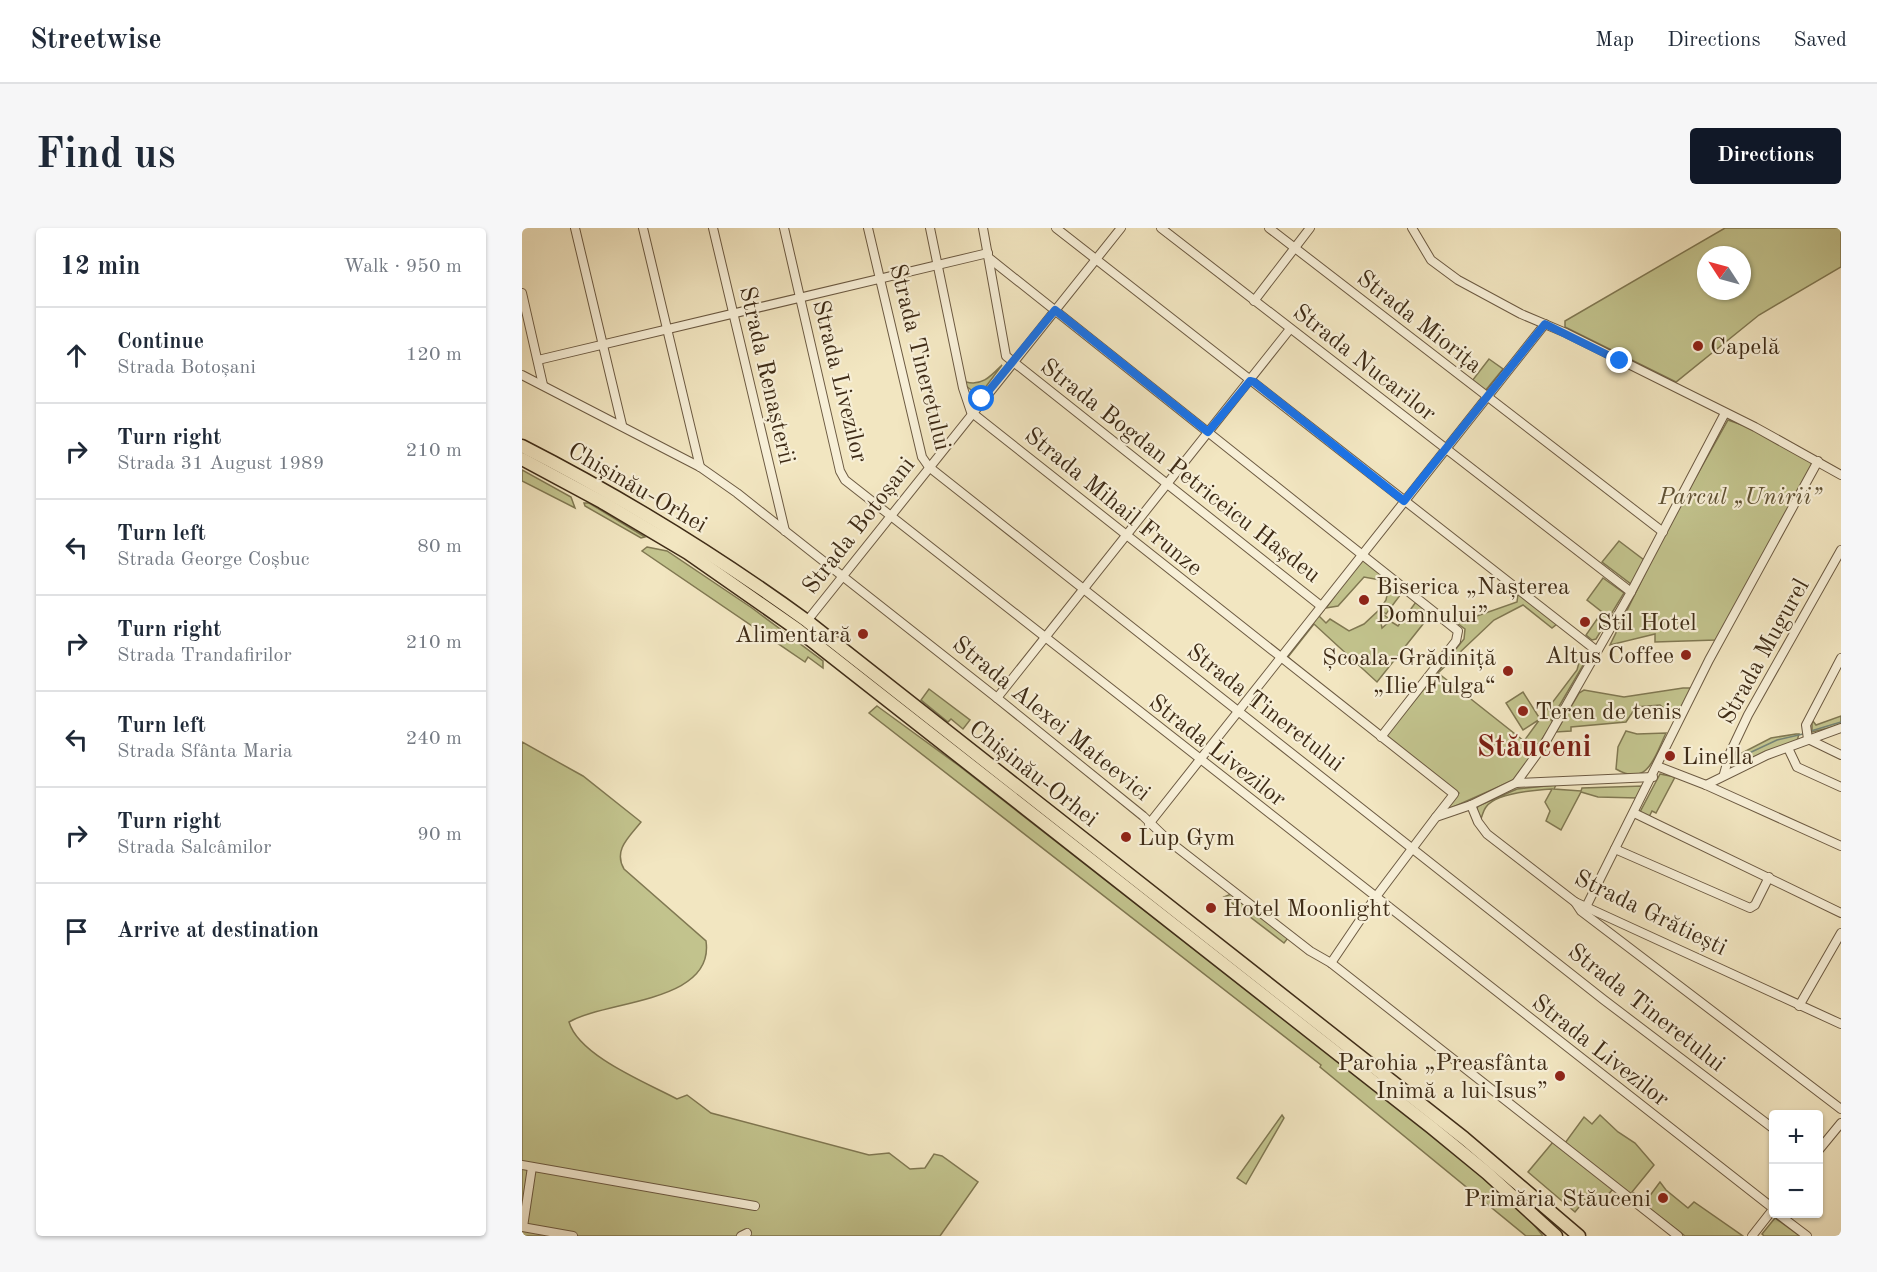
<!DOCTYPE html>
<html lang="en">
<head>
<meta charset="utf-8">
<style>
  :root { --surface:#fff; --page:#f6f6f7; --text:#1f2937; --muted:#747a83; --line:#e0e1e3; --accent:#111827 }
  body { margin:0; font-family:"Old Standard TT",serif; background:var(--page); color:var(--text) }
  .controls { position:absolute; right:18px; bottom:18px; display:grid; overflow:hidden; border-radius:6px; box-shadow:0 2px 4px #0004 }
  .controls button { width:54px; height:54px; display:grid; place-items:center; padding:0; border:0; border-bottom:2px solid var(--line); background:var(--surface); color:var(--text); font:30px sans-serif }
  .compass { position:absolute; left:1175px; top:18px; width:54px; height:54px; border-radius:50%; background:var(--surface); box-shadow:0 2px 4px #0004; rotate:306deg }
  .stop { position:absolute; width:18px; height:18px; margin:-14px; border:4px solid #1a73e8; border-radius:50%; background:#fff }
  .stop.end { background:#1a73e8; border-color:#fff; box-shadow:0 2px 6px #0008 }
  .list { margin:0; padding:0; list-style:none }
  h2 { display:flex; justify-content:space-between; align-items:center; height:78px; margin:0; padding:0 24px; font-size:26px }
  h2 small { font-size:20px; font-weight:400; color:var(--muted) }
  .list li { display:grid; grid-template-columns:39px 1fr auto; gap:18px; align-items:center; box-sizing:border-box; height:96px; padding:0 24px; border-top:2px solid var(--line) }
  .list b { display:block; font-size:22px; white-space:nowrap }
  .list p { margin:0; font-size:20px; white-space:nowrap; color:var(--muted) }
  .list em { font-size:20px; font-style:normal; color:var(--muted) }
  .icon { flex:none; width:33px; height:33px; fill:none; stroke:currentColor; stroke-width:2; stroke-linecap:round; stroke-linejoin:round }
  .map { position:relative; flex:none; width:1319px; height:1008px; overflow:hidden; border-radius:6px }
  header { display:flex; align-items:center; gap:36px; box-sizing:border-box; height:84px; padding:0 30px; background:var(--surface); border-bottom:2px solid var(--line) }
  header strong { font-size:28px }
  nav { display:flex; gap:33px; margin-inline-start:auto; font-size:21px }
  .intro { display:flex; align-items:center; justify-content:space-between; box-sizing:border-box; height:144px; padding:0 36px }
  h1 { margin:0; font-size:42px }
  .button { padding:15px 27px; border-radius:6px; background:var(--accent); color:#fff; font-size:21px; font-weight:700 }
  main { display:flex; gap:36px; padding:0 36px }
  aside { flex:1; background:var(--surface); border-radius:6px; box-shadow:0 2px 4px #0004 }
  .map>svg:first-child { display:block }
  .green { fill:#c2c38d; stroke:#807852; stroke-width:1.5; fill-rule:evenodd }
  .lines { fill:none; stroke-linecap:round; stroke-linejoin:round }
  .stream { stroke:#768475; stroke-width:1.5 }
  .minor-casing { stroke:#6c5a42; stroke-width:10 }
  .highway-casing { stroke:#3f2c17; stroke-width:15 }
  .minor { stroke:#f7efd7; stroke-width:8 }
  .highway { stroke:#f2e6c1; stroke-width:12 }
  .route { stroke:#1a73e8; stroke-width:8 }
  .poi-dot { fill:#8f2418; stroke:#f7efd7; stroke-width:2 }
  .labels { text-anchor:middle; stroke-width:4.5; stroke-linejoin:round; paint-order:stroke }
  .street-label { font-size:24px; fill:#3f2c17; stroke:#f7efd7 }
  .poi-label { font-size:24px; fill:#3f2c17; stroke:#f7efd7; text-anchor:start }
  .park-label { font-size:24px; font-style:italic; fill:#605234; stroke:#f7efd7 }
  .district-label { font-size:30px; font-weight:bold; fill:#7a1f14; stroke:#f7efd7 }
</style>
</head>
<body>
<header>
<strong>Streetwise</strong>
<nav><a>Map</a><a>Directions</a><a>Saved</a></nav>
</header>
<div class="intro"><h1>Find us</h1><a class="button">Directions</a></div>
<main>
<aside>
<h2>12 min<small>Walk · 950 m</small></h2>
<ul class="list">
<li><svg class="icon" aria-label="ahead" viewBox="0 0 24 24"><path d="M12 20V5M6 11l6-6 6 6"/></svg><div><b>Continue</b><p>Strada Botoșani</p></div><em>120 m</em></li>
<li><svg class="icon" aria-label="right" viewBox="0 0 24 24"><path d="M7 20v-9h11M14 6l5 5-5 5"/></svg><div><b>Turn right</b><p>Strada 31 August 1989</p></div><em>210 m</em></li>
<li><svg class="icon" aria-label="left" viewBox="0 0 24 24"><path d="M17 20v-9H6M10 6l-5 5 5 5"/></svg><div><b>Turn left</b><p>Strada George Coșbuc</p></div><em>80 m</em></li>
<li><svg class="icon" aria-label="right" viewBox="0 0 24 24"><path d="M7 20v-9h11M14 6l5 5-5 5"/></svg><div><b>Turn right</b><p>Strada Trandafirilor</p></div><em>210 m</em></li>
<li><svg class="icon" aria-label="left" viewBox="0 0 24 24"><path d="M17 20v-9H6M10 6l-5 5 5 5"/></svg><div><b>Turn left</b><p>Strada Sfânta Maria</p></div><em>240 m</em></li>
<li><svg class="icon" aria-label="right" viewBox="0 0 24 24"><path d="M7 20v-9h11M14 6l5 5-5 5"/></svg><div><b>Turn right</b><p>Strada Salcâmilor</p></div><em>90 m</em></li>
<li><svg class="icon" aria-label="arrive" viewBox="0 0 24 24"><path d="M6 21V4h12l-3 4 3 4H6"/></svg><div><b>Arrive at destination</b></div></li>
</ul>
</aside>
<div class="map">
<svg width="1319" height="1008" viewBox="0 0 1319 1008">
  <rect width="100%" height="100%" fill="#f2e6c1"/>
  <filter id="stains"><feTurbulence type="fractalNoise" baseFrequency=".00333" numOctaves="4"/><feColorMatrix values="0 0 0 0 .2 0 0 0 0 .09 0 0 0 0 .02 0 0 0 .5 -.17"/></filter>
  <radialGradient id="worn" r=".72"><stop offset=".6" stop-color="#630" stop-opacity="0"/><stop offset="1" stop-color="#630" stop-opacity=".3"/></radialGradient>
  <g class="green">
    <path d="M1203,0h116v39l-82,48 -83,67 -111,-55v-6zM1184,27h36v36h-36z"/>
    <polygon points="967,131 981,141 963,163 950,153"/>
    <path d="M480,137l-23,31 -13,-10v-4c16,4 24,-5 36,-17z"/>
    <polygon points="1206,192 1226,199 1287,231 1290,237 1194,412 1133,414 1133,406 1088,417 1147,297"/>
    <polygon points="0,242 49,269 53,280 0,253"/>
    <polygon points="62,275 67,275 123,309 119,310 63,278"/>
    <polygon points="1097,313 1122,332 1109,356 1080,334"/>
    <polygon points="125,319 145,323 230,380 301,433 301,440 286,429 283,434 120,323"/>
    <polygon points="840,330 881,364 869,354 842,349 816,378 804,380"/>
    <polygon points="1081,350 1102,365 1074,411 1070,412 1064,407 1080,384 1065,372"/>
    <polygon points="867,358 879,366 864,386 858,381 864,372"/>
    <polygon points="996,366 1035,396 1030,400 1001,377 972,392 916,445 1002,513 1018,491 1001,502 984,475 1001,464 1018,491 1055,442 1058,431 1063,434 1029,492 1031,494 1017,516 1013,515 1010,519 1014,523 992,552 920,584 937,565 864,508 942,411 943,401 935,395 995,374"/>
    <polygon points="894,374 909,386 855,454 792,396 766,429 784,446 764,429 798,384 801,383 797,388 804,395 808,391 827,403 842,396 856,383 866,390 862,395 859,395 860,400 868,393 876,398"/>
    <polygon points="1161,460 1169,460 1154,489 1138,477 1114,479 1104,494 1049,499 1049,503 1034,504 1057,465 1062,462 1102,469"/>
    <polygon points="407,461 448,492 441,501 429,491 426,494 399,472"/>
    <polygon points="355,478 436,537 941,931 1004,987 1021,1008 1004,1008 798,839 799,837 347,485"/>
    <polygon points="1319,488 1319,497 1290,504 1290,492 1294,497"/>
    <path d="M1104,503l11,3 29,-1c-11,23 -18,55 -50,36l2,-22z"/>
    <polygon points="1274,506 1277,506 1275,513 1218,534 1214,531 1213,524 1220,525 1249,510"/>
    <path d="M0,514l61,34 58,46c-12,15 -28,28 -17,47l82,72c9,62 -100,59 -137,81 10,34 78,61 108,77l10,-4 24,18 158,42 20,-2 21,16 15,-1 9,-14 8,2 36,26 -38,54h-418z"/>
    <polygon points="1138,546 1153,549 1134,585 1130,583 1127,589 1118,584"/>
    <path d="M1034,557l-2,4 27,2 1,-3 61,-2 -5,12 -40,-1 -17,-5 -20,38 -15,-9 4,-10 -5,-9 7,-13c-16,1 -56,4 -66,18 -3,4 -4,10 -6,14l-4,-9 2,-6 39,-17z"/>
    <polygon points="709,666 766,710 762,715 702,669"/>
    <polygon points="760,887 762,890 724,956 715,950"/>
    <polygon points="1078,887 1096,904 1113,915 1132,937 1110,964 1124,973 1138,954 1144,962 1166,980 1172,974 1221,1008 1163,1008 1043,915 1062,889 1070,896"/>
    <polygon points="1031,914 1091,961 1077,977 1066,968 1053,984 1006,944"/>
    <polygon points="1253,990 1278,1008 1242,1008 1240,1006"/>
  </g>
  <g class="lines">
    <g class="stream">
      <polyline points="1289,503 1319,494"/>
      <polyline points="1215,526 1223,527 1255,512 1281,506"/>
    </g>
    <defs>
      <g id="minor">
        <polyline points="53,0 100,197"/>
        <polyline points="121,0 178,239"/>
        <polyline points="191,0 263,303"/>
        <polyline points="262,0 318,243 323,252 1252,981"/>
        <polyline points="346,0 400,229 407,239 1082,772 1252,901"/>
        <polyline points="408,0 441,160 449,184 932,566 914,589"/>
        <polyline points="461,0 484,128 799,378"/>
        <polyline points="534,0 1075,423"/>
        <polyline points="639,0 1109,364"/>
        <polyline points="747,0 1141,304"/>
        <polyline points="890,0 909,32 936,52 999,86 1044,105 1233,199 1319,247"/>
        <polyline points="467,30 936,403 934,413 859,509"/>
        <polyline points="0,65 21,157"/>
        <polyline points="732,73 788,0"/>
        <polyline points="16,132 466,25"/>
        <polyline points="0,147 178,239 215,265 475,470 621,588 648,614 788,723 809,735 1156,1008"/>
        <polyline points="285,393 599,0"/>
        <polyline points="475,470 768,101"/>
        <polyline points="1286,511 1284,497 1319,430"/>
        <polyline points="1286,511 1319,527"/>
        <polyline points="1266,520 1275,539 1319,559"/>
        <polyline points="1135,538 1184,557 1319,618"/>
        <polyline points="1202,546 1208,525 1226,487 1319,322"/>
        <polyline points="994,555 1023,515 1109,364 1203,185"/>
        <polyline points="1184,557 1245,527 1319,500"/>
        <polyline points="949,577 956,594 965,606 1053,674 1319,796"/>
        <polyline points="1112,585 1319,685"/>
        <polyline points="627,596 1023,96"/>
        <polyline points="1093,621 1228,680 1233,677 1247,649"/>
        <polyline points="1053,674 1059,683 1319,881"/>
        <polyline points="1064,679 1187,432 1296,233"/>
        <polyline points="809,735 853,670 914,589 949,577 994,555 1131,549"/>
        <polyline points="1277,778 1319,705"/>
        <polyline points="1296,923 1319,895"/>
        <polyline points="0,937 233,978"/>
        <polyline points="1256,986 1285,1008"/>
        <polyline points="0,999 51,1008"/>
        <polyline points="1,999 10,939"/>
        <polyline points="219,1008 225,1005"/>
        <polyline points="1230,1008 1252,980"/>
      </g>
      <g id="highway">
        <path d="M0,218c100,51 194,109 285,175l657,517 115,98"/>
        <polyline points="0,231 80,274 166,325 276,402 909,899 965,945 1034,1008"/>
      </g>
    </defs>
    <use href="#minor" class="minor-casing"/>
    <use href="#highway" class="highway-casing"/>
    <use href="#minor" class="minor"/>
    <use href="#highway" class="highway"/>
  </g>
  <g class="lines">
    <polyline class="route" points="460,171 533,82 686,204 728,153 732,154 882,273 1023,96 1098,133"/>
  </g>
  <g class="poi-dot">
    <circle cx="1176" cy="118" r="6"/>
    <circle cx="842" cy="372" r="6"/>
    <circle cx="1063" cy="394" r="6"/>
    <circle cx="341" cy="406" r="6"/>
    <circle cx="1164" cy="427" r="6"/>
    <circle cx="986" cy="443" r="6"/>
    <circle cx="1001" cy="483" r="6"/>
    <circle cx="1148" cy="528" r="6"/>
    <circle cx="604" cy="609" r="6"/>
    <circle cx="689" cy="680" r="6"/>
    <circle cx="1038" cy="848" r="6"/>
    <circle cx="1141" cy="970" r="6"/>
  </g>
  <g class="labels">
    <g class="street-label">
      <text transform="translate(898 93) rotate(38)" y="8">Strada Miorița</text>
      <text transform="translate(399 129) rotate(76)" y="8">Strada Tineretului</text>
      <text transform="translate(843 134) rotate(38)" y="8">Strada Nucarilor</text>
      <text transform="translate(246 147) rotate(77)" y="8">Strada Renașterii</text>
      <text transform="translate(319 153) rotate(76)" y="8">Strada Livezilor</text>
      <text transform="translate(659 242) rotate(38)" y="8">Strada Bogdan Petriceicu Hașdeu</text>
      <text transform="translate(116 259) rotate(30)" y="8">Chișinău-Orhei</text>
      <text transform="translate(592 273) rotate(39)" y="8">Strada Mihail Frunze</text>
      <text transform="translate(336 297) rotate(-52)" y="8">Strada Botoșani</text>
      <text transform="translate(1241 423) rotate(-61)" y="8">Strada Mugurel</text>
      <text transform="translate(744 479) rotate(38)" y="8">Strada Tineretului</text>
      <text transform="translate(530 490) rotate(39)" y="8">Strada Alexei Mateevici</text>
      <text transform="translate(696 522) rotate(38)" y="8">Strada Livezilor</text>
      <text transform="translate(512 545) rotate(38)" y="8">Chișinău-Orhei</text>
      <text transform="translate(1129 684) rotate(26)" y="8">Strada Grătiești</text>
      <text transform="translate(1125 779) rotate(38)" y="8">Strada Tineretului</text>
      <text transform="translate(1079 822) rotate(38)" y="8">Strada Livezilor</text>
    </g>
    <g class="poi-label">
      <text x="1188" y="126">Capelă</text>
      <text x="854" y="366">Biserica „Nașterea<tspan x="854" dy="28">Domnului”</tspan></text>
      <text x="1075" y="402">Stil Hotel</text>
      <text x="329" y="414" text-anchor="end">Alimentară</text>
      <text x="1152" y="435" text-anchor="end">Altus Coffee</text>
      <text x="974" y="437" text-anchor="end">Școala-Grădiniță<tspan x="974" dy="28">„Ilie Fulga“</tspan></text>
      <text x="1013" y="491">Teren de tenis</text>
      <text x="1160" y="536">Linella</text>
      <text x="616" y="617">Lup Gym</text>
      <text x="701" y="688">Hotel Moonlight</text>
      <text x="1026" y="842" text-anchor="end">Parohia „Preasfânta<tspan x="1026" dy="28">Inimă a lui Isus”</tspan></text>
      <text x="1129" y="978" text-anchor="end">Primăria Stăuceni</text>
    </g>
    <g class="park-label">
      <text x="1218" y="276">Parcul „Unirii”</text>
    </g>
    <g class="district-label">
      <text x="1012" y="528">Stăuceni</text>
    </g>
  </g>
  <rect width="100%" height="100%" filter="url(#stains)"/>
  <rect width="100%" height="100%" fill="url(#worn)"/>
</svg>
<div class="controls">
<button>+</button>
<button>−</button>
</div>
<svg class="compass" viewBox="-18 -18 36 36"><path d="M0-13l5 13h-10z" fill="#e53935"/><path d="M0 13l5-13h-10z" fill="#747a83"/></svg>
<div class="stop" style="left:460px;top:171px"></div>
<div class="stop end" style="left:1098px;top:133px"></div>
</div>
</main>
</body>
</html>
